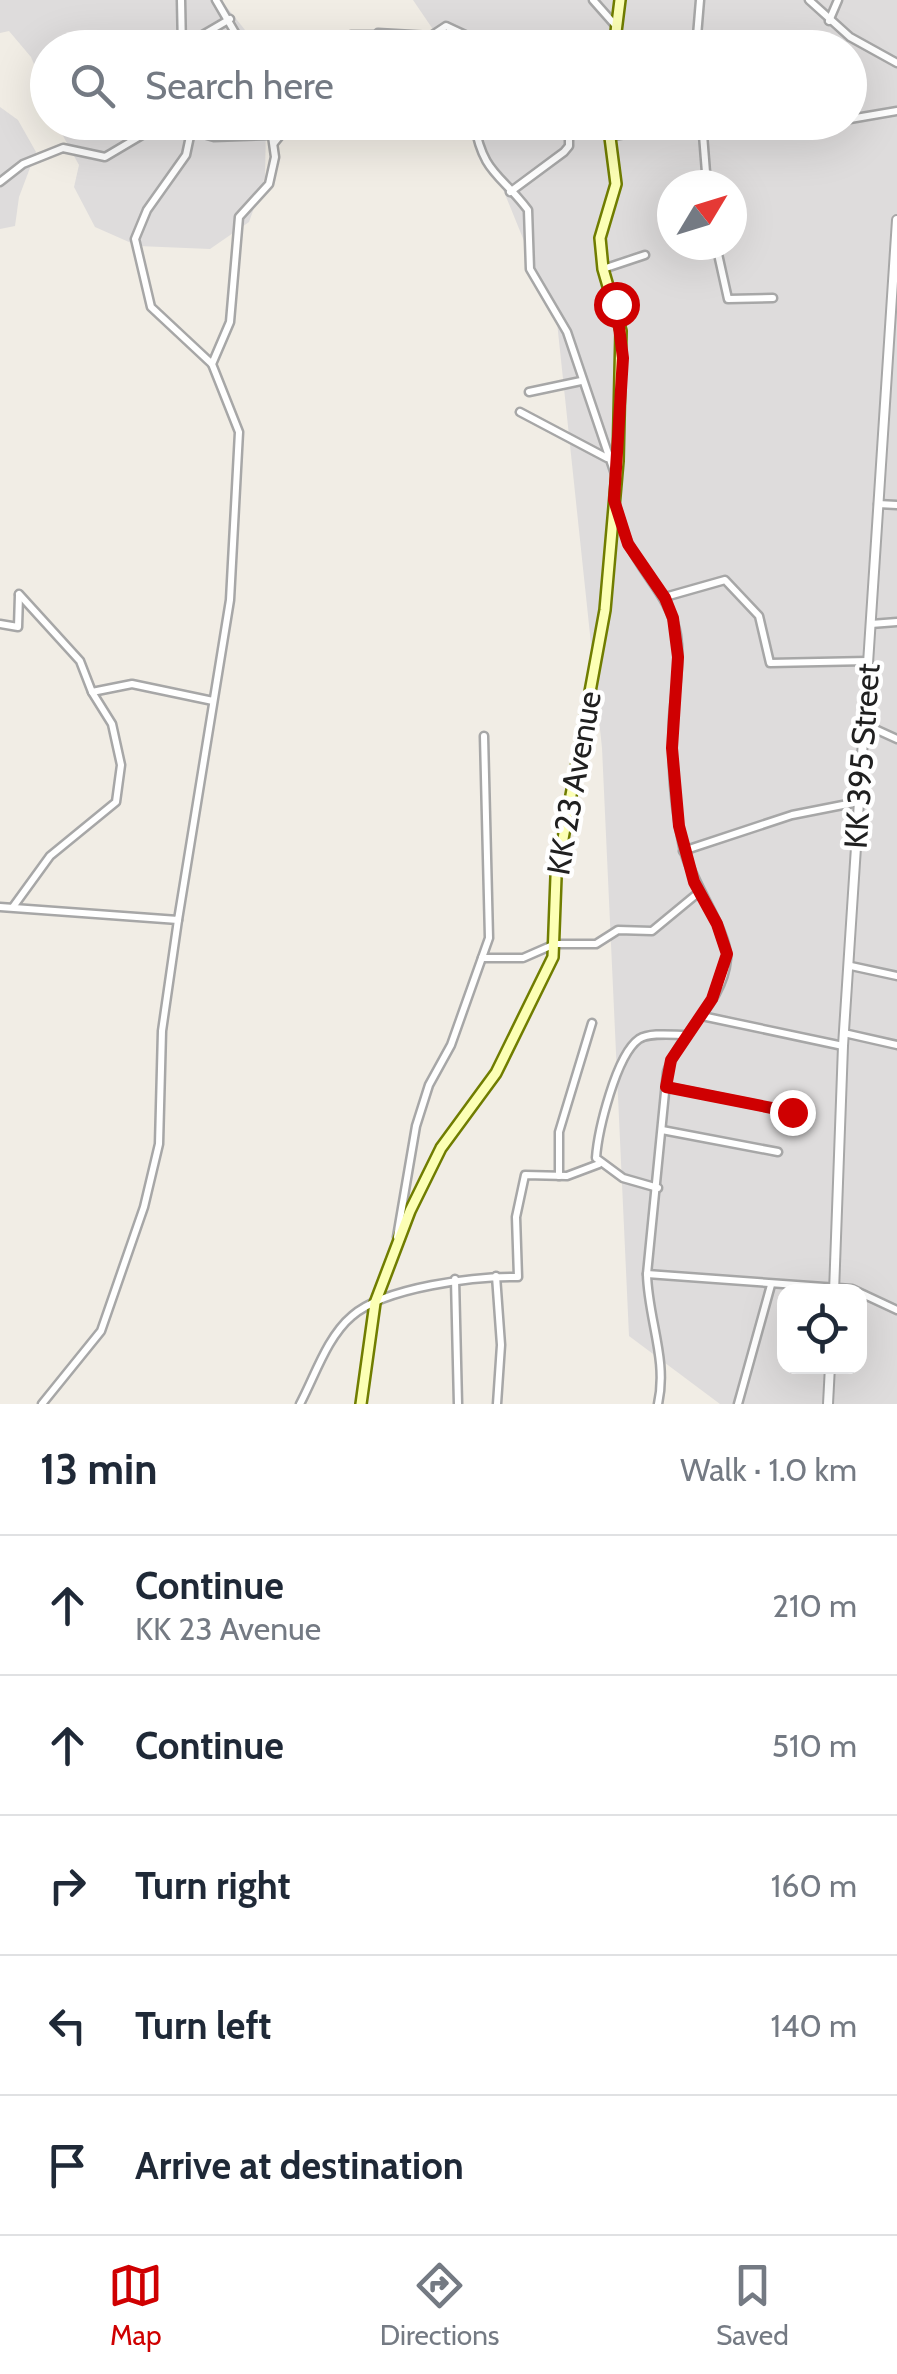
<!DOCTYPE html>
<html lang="en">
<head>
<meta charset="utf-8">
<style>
  :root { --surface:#fff; --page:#f2f2f3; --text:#1f2937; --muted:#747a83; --line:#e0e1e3; --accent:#cf0001 }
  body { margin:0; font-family:Cabin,sans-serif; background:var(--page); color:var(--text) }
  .controls { position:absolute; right:30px; bottom:30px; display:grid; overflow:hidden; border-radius:20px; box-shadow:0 10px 40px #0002 }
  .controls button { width:90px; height:90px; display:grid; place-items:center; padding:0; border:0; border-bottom:2px solid var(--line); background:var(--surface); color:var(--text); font:50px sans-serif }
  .compass { position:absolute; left:657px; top:170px; width:90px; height:90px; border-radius:50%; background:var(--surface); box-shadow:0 10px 40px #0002; rotate:52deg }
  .stop { position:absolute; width:30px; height:30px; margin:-22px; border:8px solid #cf0001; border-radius:50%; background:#fff }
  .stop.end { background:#cf0001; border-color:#fff; box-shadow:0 2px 10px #0008 }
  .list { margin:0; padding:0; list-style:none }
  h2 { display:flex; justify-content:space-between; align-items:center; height:130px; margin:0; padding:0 40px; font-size:42px }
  h2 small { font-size:32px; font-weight:400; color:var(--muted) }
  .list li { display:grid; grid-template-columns:65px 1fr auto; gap:30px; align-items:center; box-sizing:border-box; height:140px; padding:0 40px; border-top:2px solid var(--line) }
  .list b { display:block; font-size:38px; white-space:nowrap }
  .list p { margin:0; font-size:32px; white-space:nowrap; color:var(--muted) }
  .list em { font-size:32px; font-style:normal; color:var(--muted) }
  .icon { flex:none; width:55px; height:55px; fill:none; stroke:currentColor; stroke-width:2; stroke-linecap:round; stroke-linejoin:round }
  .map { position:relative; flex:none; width:897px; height:1404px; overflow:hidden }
  .search { position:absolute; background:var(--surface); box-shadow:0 10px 40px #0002; left:30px; right:30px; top:30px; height:110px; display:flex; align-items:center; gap:25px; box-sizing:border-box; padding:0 35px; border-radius:55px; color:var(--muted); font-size:38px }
  .sheet { height:830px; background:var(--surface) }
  nav { display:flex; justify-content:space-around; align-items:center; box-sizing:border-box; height:140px; border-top:2px solid var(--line); background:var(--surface); font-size:28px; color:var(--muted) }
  nav a { display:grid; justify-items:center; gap:5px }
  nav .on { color:var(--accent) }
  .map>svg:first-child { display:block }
  .residential { fill:#dedcdc; fill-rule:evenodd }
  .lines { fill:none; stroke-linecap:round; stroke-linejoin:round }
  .minor-casing { stroke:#a7a7a7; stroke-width:11 }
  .tertiary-casing { stroke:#a7a7a7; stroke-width:12 }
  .secondary-casing { stroke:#707d00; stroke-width:14 }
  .minor { stroke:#fff; stroke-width:6 }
  .tertiary { stroke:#fff; stroke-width:8 }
  .secondary { stroke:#fcffb5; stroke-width:9 }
  .route { stroke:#cf0001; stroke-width:12 }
  .labels { text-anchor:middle; stroke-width:9; stroke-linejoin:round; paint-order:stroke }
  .street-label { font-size:32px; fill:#202020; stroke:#fff }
</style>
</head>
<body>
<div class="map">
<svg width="897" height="1404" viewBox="0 0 897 1404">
  <rect width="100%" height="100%" fill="#f1ede5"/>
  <g class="residential">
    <polygon points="0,0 221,0 245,30 250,47 48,48 47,95 31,57 9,31 0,33"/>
    <path d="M413,0h484v1404h-177l-91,-68 -27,-588 -45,-426 -81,-199 374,-1v-74l-405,-1zM672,185h60v60h-60zM784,1292h76v74h-76z"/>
    <polygon points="0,107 18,120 36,152 19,197 15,226 0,229"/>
    <polygon points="56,123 266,123 265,177 249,222 210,249 138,246 95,227 74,187 79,165"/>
  </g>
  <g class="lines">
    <defs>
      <g id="minor">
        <polyline points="181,0 182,48"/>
        <polyline points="216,0 244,48"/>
        <polyline points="593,0 616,26"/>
        <polyline points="809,0 850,37 897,63"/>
        <polyline points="829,21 838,0"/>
        <polyline points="378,33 431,36"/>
        <polyline points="182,47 230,19"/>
        <polyline points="342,48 351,35 380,35 398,48"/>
        <polyline points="436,48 431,36 446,26 493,48"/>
        <polyline points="696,48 700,0"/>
        <polyline points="850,119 897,111"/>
        <polyline points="193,122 186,155 147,210 135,239 151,307 212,364"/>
        <path d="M474,122c9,52 26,51 54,88l2,59 37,63 49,145"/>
        <polyline points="702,122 707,185"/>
        <polyline points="193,131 214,137 271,135"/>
        <polyline points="609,137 688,122"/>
        <polyline points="274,143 291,122"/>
        <polyline points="0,182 23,164 63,148 105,157 164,122"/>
        <polyline points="510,192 564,152 569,146 569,122"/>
        <polyline points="716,245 728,299 773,298"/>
        <polyline points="603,269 645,255"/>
        <polyline points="529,392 581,381"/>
        <polyline points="520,412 607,458"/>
        <polyline points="878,504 897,505"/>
        <path d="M616,506c4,12 7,25 12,36 15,34 42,54 49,93 4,27 -2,56 -4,83 -2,43 1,88 10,129 7,33 46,85 44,112 -4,45 -47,72 -60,113l-20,202c1,45 21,86 11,130"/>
        <polyline points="665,597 725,580 759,616 770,663 868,661"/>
        <polyline points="0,624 18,627 19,595"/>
        <polyline points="871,624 897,622"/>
        <polyline points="92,692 132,684 213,701"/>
        <polyline points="864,724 897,739"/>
        <polyline points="683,851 792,815 858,802"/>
        <polyline points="0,907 178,920 230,600 239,432 212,364 230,322 239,217 269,184 275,157 270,122"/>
        <polyline points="13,907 50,856 116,802 121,765 112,724 92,692 80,661 19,594"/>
        <polyline points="482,958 523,958 555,944 596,944 618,930 652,931 698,893"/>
        <polyline points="851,966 897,976"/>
        <polyline points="702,1016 843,1046"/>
        <polyline points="844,1033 897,1045"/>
        <polyline points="667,1087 792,1112"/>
        <polyline points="662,1130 778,1152"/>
        <polyline points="559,1176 559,1132 592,1023"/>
        <path d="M658,1188l-35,-10 -27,-20c2,-27 20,-103 43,-119 11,-7 34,-4 47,-4"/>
        <polyline points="397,1237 416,1126 429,1085 451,1045 489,938 484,736"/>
        <polyline points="647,1274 852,1289 897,1310"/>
        <polyline points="496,1276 501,1345 497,1404"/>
        <polyline points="455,1279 458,1404"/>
        <polyline points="42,1404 101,1331 144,1207 159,1144 162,1031 178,920"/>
        <path d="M300,1404c15,-28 27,-67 52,-88 33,-29 124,-40 166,-39l-2,-60 9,-42 42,1 32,-12"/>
        <polyline points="738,1404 771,1285"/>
      </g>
      <g id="tertiary">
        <polyline points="834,1292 843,1046 897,220"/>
        <polyline points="828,1404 830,1366"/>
      </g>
      <g id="secondary">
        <polyline points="614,48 620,0"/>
        <polyline points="361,1404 375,1303 410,1211 441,1148 496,1073 553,957 556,877 605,610 618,461 621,331 603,269 600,238 616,184 608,122"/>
      </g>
    </defs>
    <use href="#minor" class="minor-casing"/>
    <use href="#tertiary" class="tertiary-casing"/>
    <use href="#secondary" class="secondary-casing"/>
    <use href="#minor" class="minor"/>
    <use href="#tertiary" class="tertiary"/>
    <use href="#secondary" class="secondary"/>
  </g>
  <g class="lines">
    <polyline class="route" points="616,304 623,358 614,500 628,544 665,598 673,618 678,657 672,748 679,826 694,882 717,924 727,954 712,999 671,1060 666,1087 792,1112"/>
  </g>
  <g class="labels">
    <g class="street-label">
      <text transform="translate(862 756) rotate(-86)" y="11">KK 395 Street</text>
      <text transform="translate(574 783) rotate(-80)" y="11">KK 23 Avenue</text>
    </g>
  </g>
</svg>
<div class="controls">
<button><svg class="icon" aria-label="locate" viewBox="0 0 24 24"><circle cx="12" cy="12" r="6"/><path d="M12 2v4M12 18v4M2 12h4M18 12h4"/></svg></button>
</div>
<svg class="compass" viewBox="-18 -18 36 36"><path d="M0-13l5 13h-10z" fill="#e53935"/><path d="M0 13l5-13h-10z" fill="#747a83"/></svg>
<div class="stop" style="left:616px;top:304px"></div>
<div class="stop end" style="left:792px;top:1112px"></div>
<div class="search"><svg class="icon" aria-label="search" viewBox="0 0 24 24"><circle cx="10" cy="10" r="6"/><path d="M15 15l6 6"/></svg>Search here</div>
</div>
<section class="sheet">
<h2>13 min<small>Walk · 1.0 km</small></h2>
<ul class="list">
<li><svg class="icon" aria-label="ahead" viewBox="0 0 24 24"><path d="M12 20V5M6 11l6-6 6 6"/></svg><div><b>Continue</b><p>KK 23 Avenue</p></div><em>210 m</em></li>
<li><svg class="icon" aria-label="ahead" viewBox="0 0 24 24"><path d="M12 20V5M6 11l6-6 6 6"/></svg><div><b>Continue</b></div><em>510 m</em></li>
<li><svg class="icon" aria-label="right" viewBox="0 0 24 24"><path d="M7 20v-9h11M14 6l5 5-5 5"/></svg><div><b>Turn right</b></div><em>160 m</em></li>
<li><svg class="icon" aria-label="left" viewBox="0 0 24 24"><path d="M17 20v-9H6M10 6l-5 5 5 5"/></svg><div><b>Turn left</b></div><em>140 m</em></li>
<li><svg class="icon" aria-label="arrive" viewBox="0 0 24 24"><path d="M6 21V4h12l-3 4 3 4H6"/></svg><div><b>Arrive at destination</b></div></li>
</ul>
</section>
<nav>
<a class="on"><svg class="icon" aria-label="map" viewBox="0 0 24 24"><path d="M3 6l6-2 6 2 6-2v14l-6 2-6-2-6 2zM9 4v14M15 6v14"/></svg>Map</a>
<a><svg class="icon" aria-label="directions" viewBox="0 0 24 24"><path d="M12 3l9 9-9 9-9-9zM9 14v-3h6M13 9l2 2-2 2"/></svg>Directions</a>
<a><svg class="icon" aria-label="saved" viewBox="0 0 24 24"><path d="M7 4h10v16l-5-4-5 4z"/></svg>Saved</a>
</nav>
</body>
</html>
